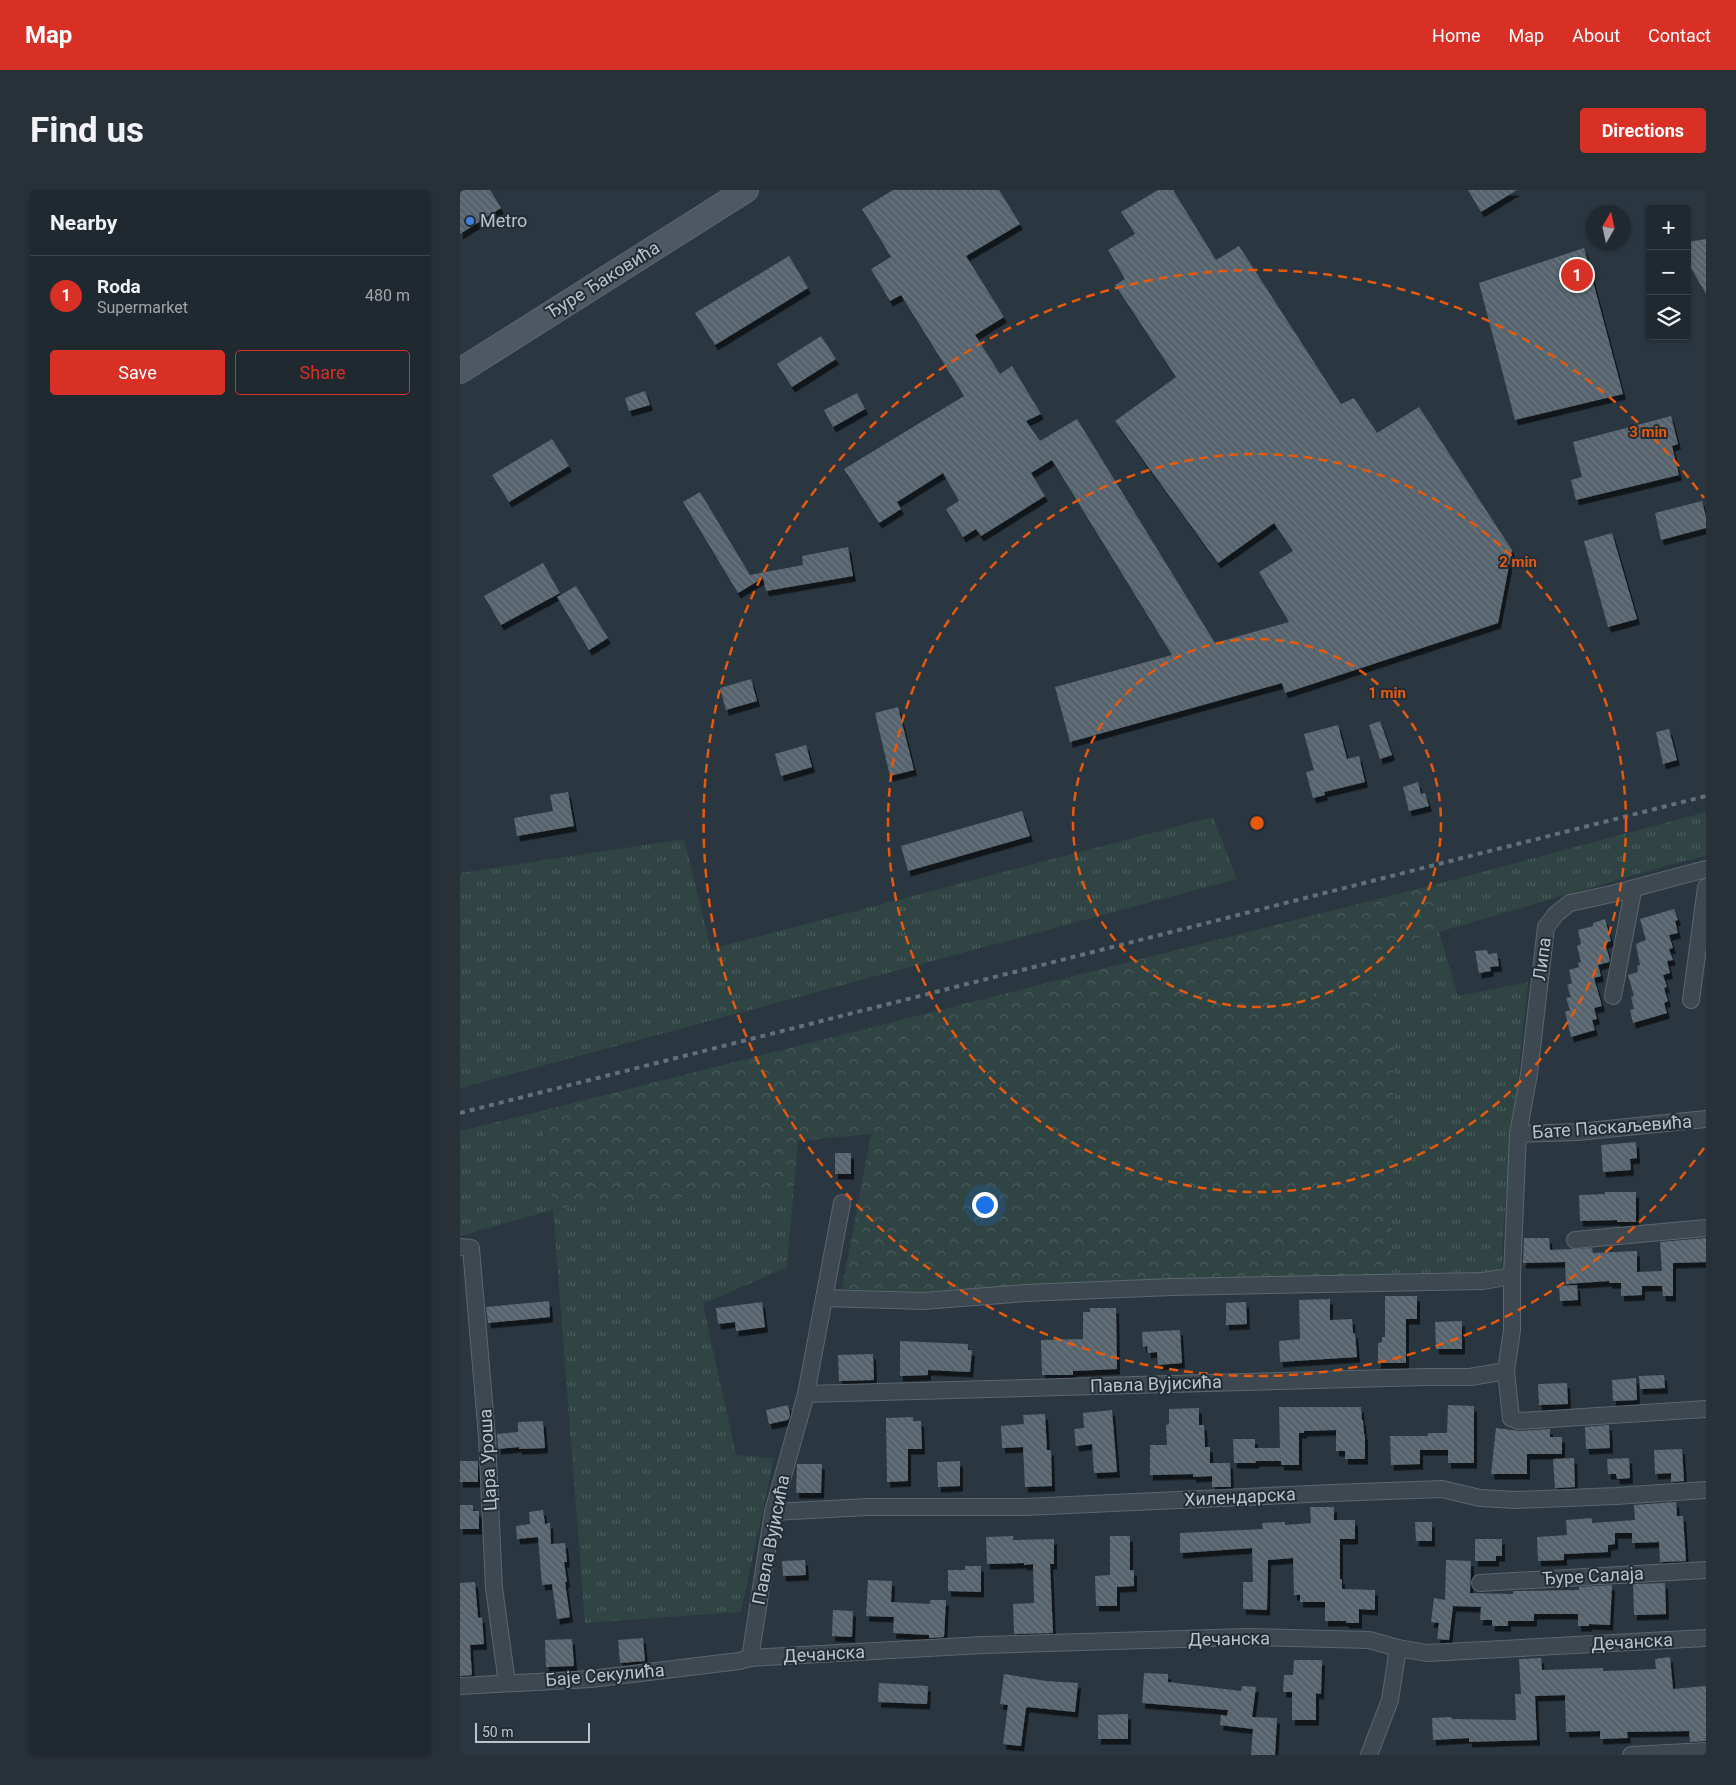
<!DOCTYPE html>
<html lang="en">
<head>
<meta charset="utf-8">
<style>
  :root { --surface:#202830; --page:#283038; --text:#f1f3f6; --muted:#a2a6ab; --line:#3d444c; --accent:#d93025 }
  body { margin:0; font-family:Roboto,sans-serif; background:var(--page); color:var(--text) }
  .controls { position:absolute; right:15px; top:15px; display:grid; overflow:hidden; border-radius:5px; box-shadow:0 1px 4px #0004 }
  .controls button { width:45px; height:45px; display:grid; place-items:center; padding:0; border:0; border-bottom:1px solid var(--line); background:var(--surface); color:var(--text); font:25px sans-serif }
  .compass { position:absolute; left:1126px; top:15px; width:45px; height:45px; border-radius:50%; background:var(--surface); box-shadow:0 1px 4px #0004; rotate:9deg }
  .scale { position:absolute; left:15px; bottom:12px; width:115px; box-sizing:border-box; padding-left:5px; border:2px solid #bbc3ca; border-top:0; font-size:14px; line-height:18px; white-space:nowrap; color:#bbc3ca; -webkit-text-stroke:4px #232d36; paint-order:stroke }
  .you { position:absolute; left:524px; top:1014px; width:18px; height:18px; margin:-12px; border:4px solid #fff; border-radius:50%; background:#1a73e8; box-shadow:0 0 0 8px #1a73e833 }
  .badge { display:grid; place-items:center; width:32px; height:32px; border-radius:50%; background:var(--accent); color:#fff; font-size:16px; font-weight:700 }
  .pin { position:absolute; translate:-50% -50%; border:2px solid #fff; box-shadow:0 1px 5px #0006 }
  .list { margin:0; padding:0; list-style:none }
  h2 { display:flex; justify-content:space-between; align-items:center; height:65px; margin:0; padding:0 20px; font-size:21px }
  h2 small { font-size:16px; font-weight:400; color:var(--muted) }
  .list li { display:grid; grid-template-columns:32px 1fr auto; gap:15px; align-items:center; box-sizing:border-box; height:80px; padding:0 20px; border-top:1px solid var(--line) }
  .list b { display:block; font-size:19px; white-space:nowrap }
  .list p { margin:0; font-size:16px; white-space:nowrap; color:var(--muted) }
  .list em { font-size:16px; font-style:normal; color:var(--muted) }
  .actions { display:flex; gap:10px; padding:15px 20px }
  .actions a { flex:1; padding:11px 0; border:1px solid var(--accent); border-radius:5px; text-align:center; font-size:18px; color:var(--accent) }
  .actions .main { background:var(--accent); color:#fff }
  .icon { flex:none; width:28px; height:28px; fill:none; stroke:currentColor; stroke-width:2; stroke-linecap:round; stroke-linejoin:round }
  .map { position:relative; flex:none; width:1246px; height:1565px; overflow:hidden; border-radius:5px }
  header { display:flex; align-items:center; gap:30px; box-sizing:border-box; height:70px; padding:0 25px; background:var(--accent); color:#fff }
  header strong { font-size:24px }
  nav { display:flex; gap:28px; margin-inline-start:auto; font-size:18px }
  .intro { display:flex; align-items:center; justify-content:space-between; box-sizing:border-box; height:120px; padding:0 30px }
  h1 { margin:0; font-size:35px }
  .button { padding:12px 22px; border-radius:5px; background:var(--accent); color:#fff; font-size:18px; font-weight:700 }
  main { display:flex; gap:30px; padding:0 30px }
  aside { flex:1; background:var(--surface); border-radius:5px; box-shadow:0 1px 4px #0004 }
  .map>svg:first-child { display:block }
  .grass { fill:url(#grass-tufts) }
  .forest { fill:url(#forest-crowns) }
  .building { fill:url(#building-back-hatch); filter:url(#shadow) }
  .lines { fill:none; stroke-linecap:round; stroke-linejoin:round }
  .street-casing { stroke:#5c666e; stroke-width:18 }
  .secondary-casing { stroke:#5c666e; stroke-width:26 }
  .street { stroke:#3e4850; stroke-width:16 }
  .secondary { stroke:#4d5863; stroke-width:24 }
  .rail { stroke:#636f79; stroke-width:4; stroke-dasharray:5 5; stroke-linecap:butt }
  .ring { fill:none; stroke:#e8590c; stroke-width:2.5; stroke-dasharray:9 6 }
  .shop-dot { fill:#3f7fe0; stroke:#232d36; stroke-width:2 }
  .labels { text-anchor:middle; stroke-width:4; stroke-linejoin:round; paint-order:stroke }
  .poi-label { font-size:18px; fill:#bbc3ca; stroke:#232d36; text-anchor:start }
  .street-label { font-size:18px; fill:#bbc3ca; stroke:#232d36 }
  .centre { fill:#e8590c; stroke:#232d36; stroke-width:2.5 }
  .ring-label { font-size:15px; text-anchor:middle; font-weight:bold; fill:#e8590c; stroke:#232d36; stroke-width:4; stroke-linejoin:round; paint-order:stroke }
</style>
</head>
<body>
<header>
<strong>Map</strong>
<nav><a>Home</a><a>Map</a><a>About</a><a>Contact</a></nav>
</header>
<div class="intro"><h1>Find us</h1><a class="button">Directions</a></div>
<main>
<aside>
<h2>Nearby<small></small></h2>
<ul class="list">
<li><span class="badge">1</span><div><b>Roda</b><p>Supermarket</p></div><em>480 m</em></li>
</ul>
<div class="actions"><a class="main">Save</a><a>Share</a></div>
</aside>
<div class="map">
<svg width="1246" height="1565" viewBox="0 0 1246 1565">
  <defs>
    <pattern id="grass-tufts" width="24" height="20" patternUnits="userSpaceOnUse" patternTransform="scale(1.25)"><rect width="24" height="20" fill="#2f4443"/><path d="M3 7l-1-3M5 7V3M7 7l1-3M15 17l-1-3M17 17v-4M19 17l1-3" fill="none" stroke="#4b5d5d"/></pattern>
    <pattern id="forest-crowns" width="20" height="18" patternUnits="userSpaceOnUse" patternTransform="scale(1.25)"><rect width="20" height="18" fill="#2f4443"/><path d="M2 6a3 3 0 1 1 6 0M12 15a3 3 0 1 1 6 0" fill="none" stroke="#4b5d5d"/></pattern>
    <pattern id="building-back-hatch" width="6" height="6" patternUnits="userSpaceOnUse" patternTransform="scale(1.25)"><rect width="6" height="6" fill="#56636d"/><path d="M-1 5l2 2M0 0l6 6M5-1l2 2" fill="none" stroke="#6c7880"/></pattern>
    <filter id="shadow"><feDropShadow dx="3" dy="5.5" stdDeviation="0" flood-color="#0009"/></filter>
  </defs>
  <rect width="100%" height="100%" fill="#2a3640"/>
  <g class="grass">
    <polygon points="1246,622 1246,666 1209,675 979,742 998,806 1068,792 1044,1028 1042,1077 1025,1084 931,1086 934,860 905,765 979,742 973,695"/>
    <polygon points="753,627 777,689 0,898 0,683 224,649 251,759"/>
    <polygon points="81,921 93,1019 334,997 327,1077 243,1114 276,1265 314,1268 281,1422 125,1433 93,1020 0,1046 0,941"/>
  </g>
  <polygon class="forest" points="973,695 979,742 905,765 934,860 931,1086 465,1103 382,1099 411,944 338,951 334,997 93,1019 81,921"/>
  <g class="building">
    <polygon points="0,0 30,0 41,18 0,44"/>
    <polygon points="433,0 539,0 560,34 506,66 544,127 515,145 540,184 552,176 581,224 566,231 580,251 617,229 755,453 829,432 799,382 833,361 814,333 758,373 655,231 716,187 655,95 665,89 648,60 675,44 661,22 698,0 713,0 756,70 779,56 881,214 894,208 917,243 959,217 1052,360 1038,433 825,503 822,493 610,552 595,497 712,465 592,270 571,283 585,306 521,346 516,339 503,347 486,319 499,311 483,283 437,312 441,319 419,333 384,279 504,206 441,105 430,111 411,79 431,67 402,19"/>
    <polygon points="1008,0 1057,0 1021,22"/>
    <polygon points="1246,49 1246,104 1227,71 1227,52"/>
    <polygon points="1124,58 1163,204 1055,230 1019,93"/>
    <polygon points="329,66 348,98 255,155 235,123"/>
    <polygon points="361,146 376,169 332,197 317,174"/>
    <polygon points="185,201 190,215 169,221 165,208"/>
    <polygon points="397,203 405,219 373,237 364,220"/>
    <polygon points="1211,226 1218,254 1212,256 1219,285 1116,310 1111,290 1122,287 1113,252"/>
    <polygon points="92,249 109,276 49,312 32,285"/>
    <polygon points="240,302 290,385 343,375 342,366 388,357 393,386 306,401 303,388 278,403 223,312"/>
    <polygon points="1242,311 1246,327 1246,338 1201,350 1195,323"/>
    <polygon points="1152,343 1177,429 1148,437 1124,351"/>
    <polygon points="83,373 100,403 41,435 24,406"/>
    <polygon points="116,396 148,448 129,460 97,407"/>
    <polygon points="291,489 297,511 266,520 260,498"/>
    <polygon points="438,517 454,580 430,586 415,523"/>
    <polygon points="920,531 932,565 920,569 909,535"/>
    <polygon points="878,535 887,569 899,566 905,592 864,602 865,605 853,608 846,582 854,580 844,544"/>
    <polygon points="1209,539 1217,570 1203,574 1196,542"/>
    <polygon points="346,555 352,577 321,586 315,564"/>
    <polygon points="958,592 961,604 965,603 969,616 949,621 943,597"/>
    <polygon points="108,602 114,636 57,646 54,628 93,621 90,605"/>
    <polygon points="562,621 570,646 448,681 441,656"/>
    <polygon points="1214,719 1218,730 1215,731 1218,743 1209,745 1213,758 1209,759 1213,770 1207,771 1210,783 1203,785 1207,797 1204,798 1208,811 1204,813 1207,823 1173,833 1170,820 1174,819 1171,807 1174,806 1168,785 1178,782 1177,776 1180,775 1176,754 1186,750 1180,729"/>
    <polygon points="1145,729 1151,751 1145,753 1150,770 1149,772 1138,775 1141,786 1134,788 1142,816 1134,818 1137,829 1132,830 1135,840 1111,847 1105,822 1110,820 1106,808 1111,807 1107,795 1112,793 1109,780 1119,777 1118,773 1121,772 1117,756 1121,754 1118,740 1133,736 1133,733"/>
    <polygon points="1027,760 1028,764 1037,763 1039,776 1030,777 1031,781 1019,783 1015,761"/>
    <polygon points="1176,952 1177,968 1170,969 1171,980 1143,982 1141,955"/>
    <rect x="375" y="963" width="16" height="21"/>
    <polygon points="1145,1002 1176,1002 1176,1032 1157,1032 1157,1030 1120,1031 1119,1005 1145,1004"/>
    <polygon points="1064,1048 1089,1048 1090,1060 1132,1058 1133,1063 1177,1061 1177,1082 1202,1081 1200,1052 1246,1048 1246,1072 1213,1073 1213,1106 1203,1106 1202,1096 1182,1096 1182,1105 1161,1106 1161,1093 1149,1093 1149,1091 1106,1094 1105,1072 1063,1073"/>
    <polygon points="1117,1095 1118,1110 1100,1111 1099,1096"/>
    <polygon points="925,1106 957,1106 957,1129 946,1129 946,1173 918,1173 918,1153 922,1152 922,1147 925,1147"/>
    <polygon points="870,1109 870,1130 892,1129 893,1143 895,1143 897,1167 820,1172 819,1151 840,1149 839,1110"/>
    <polygon points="89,1111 90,1127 28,1133 26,1117"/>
    <polygon points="302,1112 305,1137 276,1141 275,1132 258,1134 256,1118"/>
    <polygon points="786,1112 787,1134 766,1135 766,1113"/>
    <polygon points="630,1118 656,1118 657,1179 613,1181 613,1185 582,1185 581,1150 623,1149 623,1122 630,1122"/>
    <polygon points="1002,1131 1002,1159 976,1159 975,1132"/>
    <polygon points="720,1140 722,1173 698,1175 697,1162 688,1163 687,1156 683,1157 682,1142"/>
    <polygon points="440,1151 508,1154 508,1160 512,1160 510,1182 468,1180 468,1185 440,1186"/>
    <polygon points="413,1164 414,1190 379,1191 378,1165"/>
    <polygon points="1204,1185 1205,1198 1180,1199 1179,1186"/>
    <polygon points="1176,1188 1177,1210 1153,1211 1152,1190"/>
    <polygon points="1107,1193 1108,1214 1079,1215 1078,1194"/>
    <polygon points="328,1215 330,1225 328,1230 309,1234 306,1220"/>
    <polygon points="988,1215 1014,1216 1014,1273 988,1273 988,1260 960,1260 960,1274 931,1275 930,1246 968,1246 968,1243 987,1243"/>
    <polygon points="819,1217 901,1217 902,1230 903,1230 904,1244 905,1244 905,1269 885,1269 885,1261 876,1261 876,1240 844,1241 844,1243 839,1243 839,1275 821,1275 821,1271 796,1271 796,1273 774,1273 773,1249 795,1249 795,1258 820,1258"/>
    <polygon points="739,1218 739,1235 744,1235 745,1257 750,1257 750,1273 770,1273 771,1297 752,1297 752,1286 733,1287 733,1284 690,1285 690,1255 707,1255 706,1235 709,1234 709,1219"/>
    <polygon points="652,1220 657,1282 634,1283 632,1254 616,1256 614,1239 624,1238 623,1223"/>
    <polygon points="585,1224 587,1260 591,1260 592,1296 565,1297 563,1257 542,1258 541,1236 564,1234 563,1225"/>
    <polygon points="453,1227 453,1231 461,1231 462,1259 448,1259 448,1291 427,1292 426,1228"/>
    <polygon points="83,1231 85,1258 59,1259 59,1257 38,1259 37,1244 58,1242 58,1232"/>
    <polygon points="1149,1235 1150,1258 1126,1259 1125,1237"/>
    <polygon points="1036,1238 1060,1241 1090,1239 1090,1247 1102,1247 1102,1264 1067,1264 1067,1284 1031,1284"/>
    <polygon points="1222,1259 1224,1291 1211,1292 1211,1283 1195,1284 1194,1260"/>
    <polygon points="1114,1268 1115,1297 1095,1298 1093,1269"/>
    <polygon points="1169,1268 1170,1288 1157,1289 1156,1284 1148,1284 1147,1269"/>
    <rect x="0" y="1271" width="18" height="21"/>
    <polygon points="500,1271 500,1296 478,1297 477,1272"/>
    <polygon points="337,1274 362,1274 361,1303 336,1303"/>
    <polygon points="1216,1312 1217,1326 1223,1326 1226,1371 1200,1372 1199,1352 1172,1353 1172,1343 1155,1343 1155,1354 1148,1355 1148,1362 1104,1364 1104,1370 1078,1371 1077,1347 1107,1345 1106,1330 1132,1328 1132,1333 1175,1330 1174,1315"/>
    <polygon points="0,1315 13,1315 13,1321 19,1321 19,1339 0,1339"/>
    <polygon points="850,1317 874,1317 874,1330 895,1330 895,1349 880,1349 880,1389 882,1389 882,1399 915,1400 915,1420 899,1419 899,1433 886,1433 886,1431 865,1431 865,1412 840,1412 840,1405 834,1405 833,1368 808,1370 807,1420 783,1419 783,1392 793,1392 792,1358 720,1363 720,1343 803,1339 802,1333 825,1332 825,1335 851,1333"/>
    <polygon points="83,1320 85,1334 90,1333 91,1354 105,1353 107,1372 104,1372 107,1392 105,1392 110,1427 97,1429 92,1394 82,1395 78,1347 57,1349 56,1336 70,1334 69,1322"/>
    <polygon points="955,1332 972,1332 972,1351 956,1351"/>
    <polygon points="553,1346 553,1350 594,1349 594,1374 590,1374 593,1443 554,1444 553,1414 574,1413 573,1374 564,1375 564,1373 527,1374 526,1347"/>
    <polygon points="650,1346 670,1346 670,1380 674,1380 674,1396 657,1397 657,1416 636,1416 635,1386 650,1385"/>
    <polygon points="1015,1349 1042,1349 1042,1366 1036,1366 1036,1371 1015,1371"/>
    <polygon points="345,1370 346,1385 323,1386 322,1371"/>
    <polygon points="986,1370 1011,1371 1010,1403 1053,1404 1053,1401 1057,1401 1119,1400 1119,1397 1152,1395 1150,1435 1129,1434 1129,1436 1118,1436 1118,1424 1074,1424 1074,1431 1048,1431 1048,1436 1032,1436 1032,1430 1020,1430 1021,1417 993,1416 989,1450 977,1449 979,1433 971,1432 974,1408 985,1410"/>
    <polygon points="505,1376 521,1376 521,1402 488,1401 488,1380 505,1380"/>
    <polygon points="408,1390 432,1391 431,1412 470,1414 470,1410 486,1410 484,1447 469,1448 469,1445 433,1443 434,1427 406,1426"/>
    <polygon points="15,1392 18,1428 22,1427 24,1454 10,1455 12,1485 0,1486 0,1393"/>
    <polygon points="1205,1393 1206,1424 1174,1425 1173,1394"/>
    <polygon points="373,1420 393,1421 392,1447 372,1446"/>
    <polygon points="183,1448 185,1471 160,1473 158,1450"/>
    <polygon points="112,1449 114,1476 86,1477 85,1450"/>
    <polygon points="1210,1467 1213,1499 1246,1496 1246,1551 1230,1552 1229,1541 1167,1542 1168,1548 1140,1549 1140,1541 1106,1542 1105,1505 1075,1506 1077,1550 1009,1552 1009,1548 973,1550 972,1528 991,1527 992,1529 1056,1530 1055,1504 1061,1504 1059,1469 1081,1468 1082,1480 1143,1478 1143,1481 1196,1479 1195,1469"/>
    <polygon points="834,1470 862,1470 861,1504 856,1503 856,1530 832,1530 832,1502 823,1502 824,1485 833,1485"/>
    <polygon points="684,1483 708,1484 708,1492 781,1501 782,1496 796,1497 792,1527 817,1528 815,1565 791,1565 793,1539 760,1535 761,1525 767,1526 768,1520 682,1513"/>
    <polygon points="544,1484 586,1491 618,1493 615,1522 568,1517 566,1518 561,1556 543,1554 548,1515 540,1514"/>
    <polygon points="419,1493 468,1496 467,1514 418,1512"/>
    <polygon points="668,1524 668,1549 638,1549 638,1525"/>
  </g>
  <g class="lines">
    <defs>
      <g id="street">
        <polyline points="1246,679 1156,703 1110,713 1096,724 1086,737 1069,884 1058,944 1052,1086 1052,1140 1046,1181 1051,1228 1059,1231 1246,1219"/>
        <polyline points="1153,806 1172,706 1172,699"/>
        <polyline points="1231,810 1246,697"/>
        <polyline points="1058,944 1118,942 1246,929"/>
        <polyline points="1115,1050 1246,1038"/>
        <polyline points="0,1057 11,1058 27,1247 34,1398 47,1493"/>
        <polyline points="364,1108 463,1111 566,1103 712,1097 1023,1091 1052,1086"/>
        <polyline points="346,1204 966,1187 1010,1187 1046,1181"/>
        <polyline points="313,1322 408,1317 565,1317 872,1303 982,1299 1020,1308 1055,1310 1156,1306 1246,1300"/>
        <polyline points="1020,1393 1246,1380"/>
        <polyline points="290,1468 313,1322 346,1204 382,1013"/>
        <polyline points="0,1496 131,1489 279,1471 290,1468 523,1455 787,1447 909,1450 938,1458 967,1463 1246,1448"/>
        <polyline points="909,1565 930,1510 938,1458"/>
        <polyline points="1171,1565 1246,1561"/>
      </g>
      <polyline id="secondary" points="0,181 286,0"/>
    </defs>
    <use href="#street" class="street-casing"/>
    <use href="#secondary" class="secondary-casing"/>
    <use href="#street" class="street"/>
    <use href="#secondary" class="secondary"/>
    <polyline class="rail" points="0,923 1246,606"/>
  </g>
  <g class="ring">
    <circle cx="797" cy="633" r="184"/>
    <circle cx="797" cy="633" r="369"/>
    <path d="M1244 958A553 553 0 1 1 1244 308"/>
  </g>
  <circle class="shop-dot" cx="10" cy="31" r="5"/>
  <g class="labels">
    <g class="poi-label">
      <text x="20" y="37">Metro</text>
    </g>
    <g class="street-label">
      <text transform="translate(143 90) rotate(-32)" y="6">Ђуре Ђаковића</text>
      <text transform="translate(1082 769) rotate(-82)" y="6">Липа</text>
      <text transform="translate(1152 937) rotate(-4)" y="6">Бате Паскаљевића</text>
      <text transform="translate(696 1194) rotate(-2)" y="6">Павла Вујисића</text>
      <text transform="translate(28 1270) rotate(-93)" y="6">Цара Уроша</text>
      <text transform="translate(780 1307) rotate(-3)" y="6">Хилендарска</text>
      <text transform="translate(311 1350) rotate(-79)" y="6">Павла Вујисића</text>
      <text transform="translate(1133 1386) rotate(-3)" y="6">Ђуре Салаја</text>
      <text transform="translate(769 1449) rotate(-1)" y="6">Дечанска</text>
      <text transform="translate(1172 1452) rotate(-3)" y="6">Дечанска</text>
      <text transform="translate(364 1464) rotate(-3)" y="6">Дечанска</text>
      <text transform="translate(145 1485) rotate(-5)" y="6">Баје Секулића</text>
    </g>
  </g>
  <circle cx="797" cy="633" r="8" class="centre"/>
  <g class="ring-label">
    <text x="1188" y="247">3 min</text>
    <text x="1058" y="377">2 min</text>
    <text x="927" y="508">1 min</text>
  </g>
</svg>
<div class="controls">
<button>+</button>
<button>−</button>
<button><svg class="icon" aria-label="layers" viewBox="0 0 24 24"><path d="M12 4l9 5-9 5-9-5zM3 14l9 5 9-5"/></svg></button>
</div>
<svg class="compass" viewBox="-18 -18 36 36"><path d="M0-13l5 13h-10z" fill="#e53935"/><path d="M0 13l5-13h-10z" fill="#a2a6ab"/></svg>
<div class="scale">50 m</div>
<div class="you"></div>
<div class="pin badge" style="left:1117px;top:85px">1</div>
</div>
</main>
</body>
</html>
